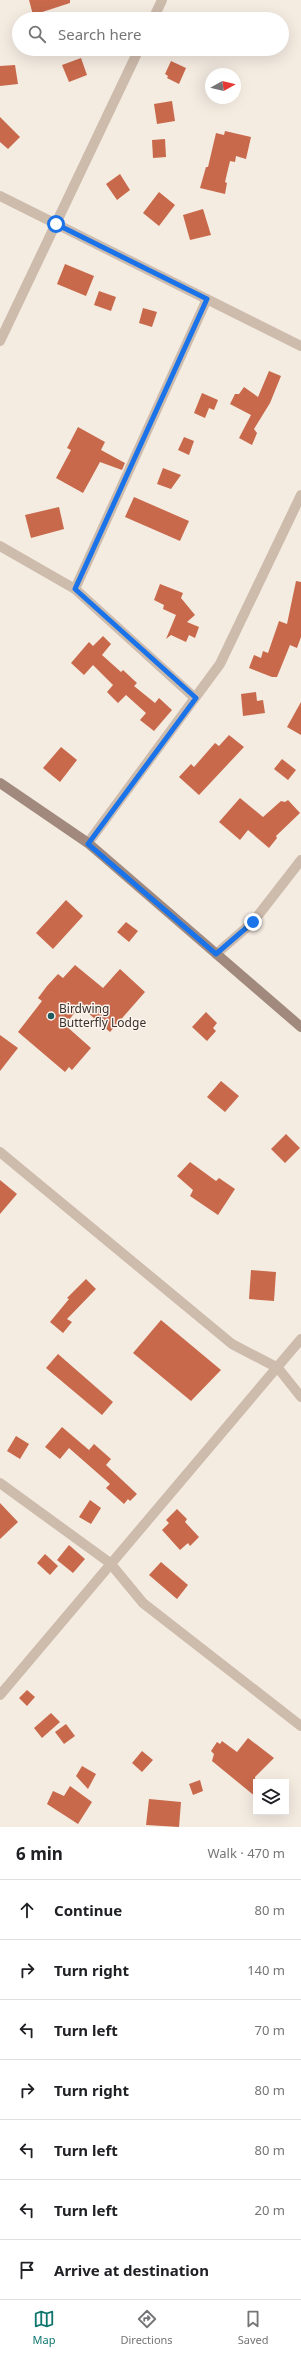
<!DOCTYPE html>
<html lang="en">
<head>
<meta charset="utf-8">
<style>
  :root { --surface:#fff; --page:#f2f2f2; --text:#202124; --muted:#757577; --line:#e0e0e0; --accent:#0f766e }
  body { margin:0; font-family:"Noto Sans",sans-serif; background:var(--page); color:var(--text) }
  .controls { position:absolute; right:12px; bottom:12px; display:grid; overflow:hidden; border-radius:0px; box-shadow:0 4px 16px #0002 }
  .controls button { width:36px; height:36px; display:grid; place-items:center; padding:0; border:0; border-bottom:1px solid var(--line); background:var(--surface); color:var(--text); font:20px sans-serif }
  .compass { position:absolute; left:205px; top:68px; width:36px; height:36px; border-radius:50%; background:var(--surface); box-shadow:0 4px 16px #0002; rotate:82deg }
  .stop { position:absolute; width:12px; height:12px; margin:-9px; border:3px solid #1a73e8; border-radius:50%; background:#fff }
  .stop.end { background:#1a73e8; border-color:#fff; box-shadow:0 1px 4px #0008 }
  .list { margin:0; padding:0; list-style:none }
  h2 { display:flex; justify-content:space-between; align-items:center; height:52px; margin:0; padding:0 16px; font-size:17px }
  h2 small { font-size:13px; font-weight:400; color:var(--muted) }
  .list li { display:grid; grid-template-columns:26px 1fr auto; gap:12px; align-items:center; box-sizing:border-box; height:60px; padding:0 16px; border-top:1px solid var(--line) }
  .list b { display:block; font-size:15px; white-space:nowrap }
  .list em { font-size:13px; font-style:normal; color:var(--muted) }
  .icon { flex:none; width:22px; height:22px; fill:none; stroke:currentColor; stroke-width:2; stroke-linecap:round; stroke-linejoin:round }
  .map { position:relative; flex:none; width:301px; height:1827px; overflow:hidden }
  .search { position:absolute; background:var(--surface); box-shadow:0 4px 16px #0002; left:12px; right:12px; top:12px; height:44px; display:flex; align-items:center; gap:10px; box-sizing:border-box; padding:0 14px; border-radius:22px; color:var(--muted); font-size:15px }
  .sheet { height:472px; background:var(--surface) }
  nav { display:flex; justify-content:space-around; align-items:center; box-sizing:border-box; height:56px; border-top:1px solid var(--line); background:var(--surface); font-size:11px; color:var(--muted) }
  nav a { display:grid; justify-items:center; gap:2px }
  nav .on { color:var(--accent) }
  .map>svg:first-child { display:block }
  .building { fill:#c8694b }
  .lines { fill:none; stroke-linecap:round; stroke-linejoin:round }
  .street { stroke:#cdbbac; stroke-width:10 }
  .secondary { stroke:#a18a7d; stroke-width:10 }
  .route { stroke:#1a73e8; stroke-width:5 }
  .poi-dot { fill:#1f5a5e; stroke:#fbf5ee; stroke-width:1.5 }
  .labels { text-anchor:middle; stroke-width:3; stroke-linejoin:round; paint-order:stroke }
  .poi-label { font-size:12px; fill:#3b302b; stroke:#fbf5ee; text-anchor:start }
</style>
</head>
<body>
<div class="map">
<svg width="301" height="1827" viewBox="0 0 301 1827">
  <rect width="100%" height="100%" fill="#f4ebe1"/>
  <g class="building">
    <polygon points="29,0 70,0 70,3 33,15"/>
    <polygon points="81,58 87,75 69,82 62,65"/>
    <polygon points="171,61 186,68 179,84 167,78 168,76 165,74"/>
    <polygon points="15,65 18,84 0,86 0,66"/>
    <polygon points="172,101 175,121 157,124 154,104"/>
    <polygon points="0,117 20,137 8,149 0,142"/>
    <polygon points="225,131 251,137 246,159 236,156 235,162 230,161 225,182 227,183 225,194 200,188 206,167 208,167 216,133 224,135"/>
    <polygon points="165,139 166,157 153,158 152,140"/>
    <polygon points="120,174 130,190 117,200 106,184"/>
    <polygon points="159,192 175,205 159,226 143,213"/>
    <polygon points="203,209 211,235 190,240 183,215"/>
    <polygon points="65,264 94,276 86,296 57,284"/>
    <polygon points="99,291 116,297 111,311 94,305"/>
    <polygon points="143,308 157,312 152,327 139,323"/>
    <polygon points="269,371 281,376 270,403 254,429 257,433 252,445 239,438 251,415 230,404 235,394 239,394 244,387 258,397"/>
    <polygon points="202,393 218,400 214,410 209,408 205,418 194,413"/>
    <polygon points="78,427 105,442 101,450 125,463 122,470 100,462 83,493 56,478 71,450 67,448"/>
    <polygon points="184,437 194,441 189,455 178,450"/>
    <polygon points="163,468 181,475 171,489 157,484"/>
    <polygon points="134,497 189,521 180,541 125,517"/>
    <polygon points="59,507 64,529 31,538 25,515"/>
    <polygon points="296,581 301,582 301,637 297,648 290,645 277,677 272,677 249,668 254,655 261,658 263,651 268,653 279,621 287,624"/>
    <polygon points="160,584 183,593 181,598 195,615 187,622 199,627 195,638 189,635 186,642 171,635 166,639 176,615 163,609 164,605 154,600"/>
    <polygon points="103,636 111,644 102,655 121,672 123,670 137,683 134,686 155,703 159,698 172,710 154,731 140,720 146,713 126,695 118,703 107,692 113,685 93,665 84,675 71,663 89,642 93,646"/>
    <polygon points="256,692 257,701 263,700 265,713 243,716 241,694"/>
    <polygon points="301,702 301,735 287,727"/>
    <polygon points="229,735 244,747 199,795 179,777 191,764 194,767 215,743 219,746"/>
    <polygon points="61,747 77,760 60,782 43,768"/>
    <polygon points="282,759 296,770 288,780 274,769"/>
    <polygon points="240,798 263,817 281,801 285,802 288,800 300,813 276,836 277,838 269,848 248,830 240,840 219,822"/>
    <polygon points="66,900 83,916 53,949 36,933"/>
    <polygon points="126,922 138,931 129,942 117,932"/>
    <polygon points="75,965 103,988 120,969 145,992 110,1032 80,1006 65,1025 91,1048 72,1070 69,1067 65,1072 18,1032 42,1001 38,998 47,986 58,974 63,978"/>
    <polygon points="206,1012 217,1023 213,1028 216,1031 207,1041 192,1027"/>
    <polygon points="0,1035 18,1048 0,1071"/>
    <polygon points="221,1081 239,1096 225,1112 207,1097"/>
    <polygon points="286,1134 300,1148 285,1163 271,1149"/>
    <polygon points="190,1162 216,1181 219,1178 235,1189 218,1215 190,1196 193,1190 177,1176"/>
    <polygon points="0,1180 17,1194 0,1214"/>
    <polygon points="251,1270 276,1272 274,1301 249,1299"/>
    <polygon points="86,1279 96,1289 67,1319 72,1322 63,1333 50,1322 69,1299 67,1298"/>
    <polygon points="161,1320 221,1370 191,1401 133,1353"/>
    <polygon points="58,1354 113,1402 102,1415 46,1368"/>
    <polygon points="62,1427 89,1450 94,1444 111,1459 106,1465 137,1494 130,1501 128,1499 124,1504 106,1488 110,1484 69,1448 60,1459 45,1447"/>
    <polygon points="16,1436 29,1444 20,1459 7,1451"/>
    <polygon points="90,1500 101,1508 91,1524 79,1517"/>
    <polygon points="0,1503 18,1522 0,1539"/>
    <polygon points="177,1509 187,1519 185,1522 199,1537 190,1546 188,1543 180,1550 162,1530 169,1523 166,1520"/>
    <polygon points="69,1545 85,1559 73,1573 57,1560"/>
    <polygon points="45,1554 58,1566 50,1575 37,1563"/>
    <polygon points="161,1562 188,1585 177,1599 149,1575"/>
    <polygon points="27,1690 35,1697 27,1706 19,1698"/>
    <polygon points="51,1713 60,1722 42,1738 34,1728"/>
    <polygon points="66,1724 75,1736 64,1744 55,1732"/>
    <polygon points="248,1738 274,1758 255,1777 256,1797 212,1761 214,1754 211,1751 217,1742 220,1744 222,1741 237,1752"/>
    <polygon points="142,1751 153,1760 142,1772 132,1763"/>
    <polygon points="82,1766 96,1774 88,1789 76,1776"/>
    <polygon points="200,1780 203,1791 193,1795 189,1784"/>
    <polygon points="70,1786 92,1802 78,1824 47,1804 53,1791 64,1796"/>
    <polygon points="149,1799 181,1802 179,1827 146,1825"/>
  </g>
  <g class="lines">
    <g class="street">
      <polyline points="153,19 162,0"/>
      <polyline points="0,196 301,346"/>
      <polyline points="0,341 139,49"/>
      <polyline points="0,546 75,589 195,698"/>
      <polyline points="75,589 207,299"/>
      <polyline points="88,843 220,664 301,495"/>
      <polyline points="216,954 253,922 301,860"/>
      <polyline points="0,1152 232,1344 278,1368 301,1397"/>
      <polyline points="0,1483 110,1563 143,1603 301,1726"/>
      <polyline points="0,1695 301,1339"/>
    </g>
    <polyline class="secondary" points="0,783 88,843 301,1027"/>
  </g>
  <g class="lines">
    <polyline class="route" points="56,224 207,299 75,589 196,698 88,844 216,954 253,922"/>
  </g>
  <circle class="poi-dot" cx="51" cy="1016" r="4"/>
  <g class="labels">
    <g class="poi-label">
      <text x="59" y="1013">Birdwing<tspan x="59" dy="14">Butterfly Lodge</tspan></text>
    </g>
  </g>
</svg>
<div class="controls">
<button><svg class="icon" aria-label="layers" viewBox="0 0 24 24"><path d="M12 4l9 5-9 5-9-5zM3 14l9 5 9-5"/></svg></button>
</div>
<svg class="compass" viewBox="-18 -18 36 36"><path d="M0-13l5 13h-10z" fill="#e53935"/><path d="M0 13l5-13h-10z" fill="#757577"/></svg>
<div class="stop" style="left:56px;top:224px"></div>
<div class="stop end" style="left:253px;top:922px"></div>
<div class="search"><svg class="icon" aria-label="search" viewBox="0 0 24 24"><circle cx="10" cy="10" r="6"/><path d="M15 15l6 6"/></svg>Search here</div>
</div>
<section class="sheet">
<h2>6 min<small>Walk · 470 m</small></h2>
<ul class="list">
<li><svg class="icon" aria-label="ahead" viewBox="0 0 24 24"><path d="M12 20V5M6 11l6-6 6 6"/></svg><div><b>Continue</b></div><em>80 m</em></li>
<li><svg class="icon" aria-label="right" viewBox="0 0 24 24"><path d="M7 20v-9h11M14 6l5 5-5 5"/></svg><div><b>Turn right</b></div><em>140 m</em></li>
<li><svg class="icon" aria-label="left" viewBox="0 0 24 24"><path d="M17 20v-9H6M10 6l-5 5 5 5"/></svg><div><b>Turn left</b></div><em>70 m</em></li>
<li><svg class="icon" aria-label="right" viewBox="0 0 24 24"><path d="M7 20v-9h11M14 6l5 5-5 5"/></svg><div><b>Turn right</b></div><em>80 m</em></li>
<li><svg class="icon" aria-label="left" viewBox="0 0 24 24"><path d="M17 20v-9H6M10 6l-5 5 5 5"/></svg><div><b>Turn left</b></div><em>80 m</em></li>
<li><svg class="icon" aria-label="left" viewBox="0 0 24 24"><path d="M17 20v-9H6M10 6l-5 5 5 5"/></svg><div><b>Turn left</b></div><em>20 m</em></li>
<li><svg class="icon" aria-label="arrive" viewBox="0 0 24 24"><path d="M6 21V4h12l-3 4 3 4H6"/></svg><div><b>Arrive at destination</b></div></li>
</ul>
</section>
<nav>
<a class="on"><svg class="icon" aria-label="map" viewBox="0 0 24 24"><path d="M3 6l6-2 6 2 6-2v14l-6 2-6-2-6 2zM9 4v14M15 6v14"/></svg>Map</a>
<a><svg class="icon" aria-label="directions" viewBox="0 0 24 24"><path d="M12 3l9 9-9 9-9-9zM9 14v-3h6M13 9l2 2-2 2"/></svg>Directions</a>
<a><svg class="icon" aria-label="saved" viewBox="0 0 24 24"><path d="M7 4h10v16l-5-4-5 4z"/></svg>Saved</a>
</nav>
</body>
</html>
